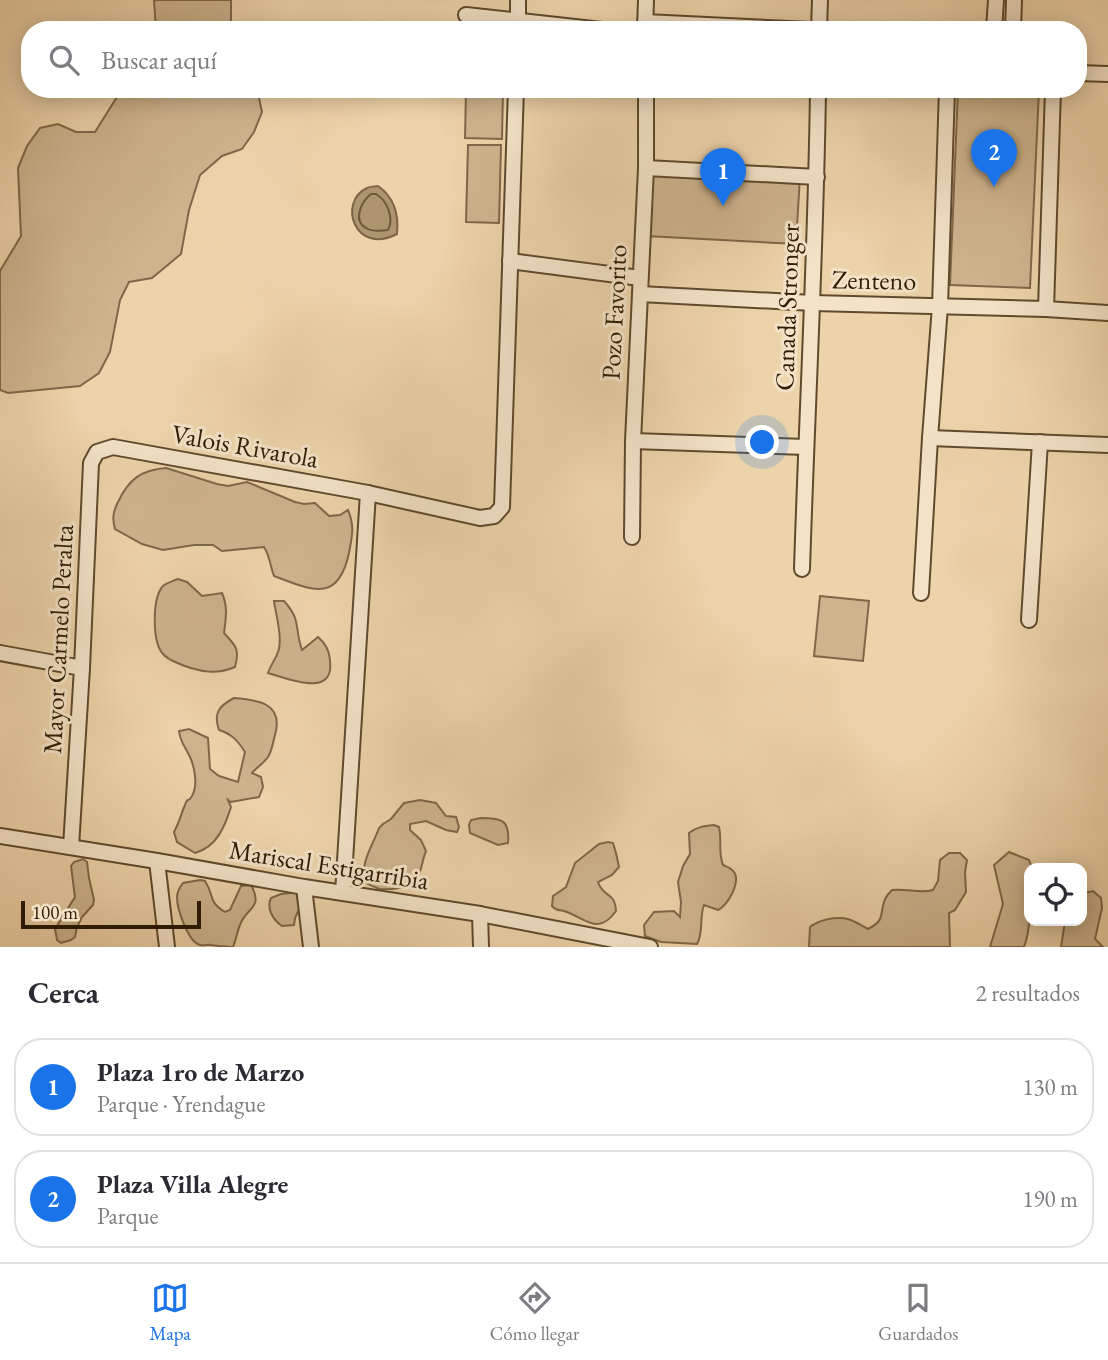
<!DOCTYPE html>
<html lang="es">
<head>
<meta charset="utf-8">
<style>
  :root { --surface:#fff; --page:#f2f2f3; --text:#2b2b33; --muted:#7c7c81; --line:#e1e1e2; --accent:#1a73e8 }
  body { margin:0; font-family:"EB Garamond",serif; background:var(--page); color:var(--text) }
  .controls { position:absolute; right:21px; bottom:21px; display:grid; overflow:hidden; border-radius:14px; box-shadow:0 4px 18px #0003 }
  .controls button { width:63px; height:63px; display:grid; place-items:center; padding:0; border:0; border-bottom:2px solid var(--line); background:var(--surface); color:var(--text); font:35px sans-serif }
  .scale { position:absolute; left:21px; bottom:18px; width:180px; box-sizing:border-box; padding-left:7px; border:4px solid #301c02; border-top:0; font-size:19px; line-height:24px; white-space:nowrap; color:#301c02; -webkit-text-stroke:5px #f3e2c7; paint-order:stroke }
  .you { position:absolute; left:763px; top:443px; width:24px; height:24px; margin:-18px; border:5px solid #fff; border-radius:50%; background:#1a73e8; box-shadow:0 0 0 10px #1a73e833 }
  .badge { display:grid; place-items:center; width:46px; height:46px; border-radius:50%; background:var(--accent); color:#fff; font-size:23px; font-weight:700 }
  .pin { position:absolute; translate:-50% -58px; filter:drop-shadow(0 2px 4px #0008) }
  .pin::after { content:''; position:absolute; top:37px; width:24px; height:21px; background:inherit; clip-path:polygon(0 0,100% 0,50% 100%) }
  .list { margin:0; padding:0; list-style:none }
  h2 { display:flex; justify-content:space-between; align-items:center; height:91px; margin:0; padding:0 28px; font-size:30px }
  h2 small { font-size:23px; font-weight:400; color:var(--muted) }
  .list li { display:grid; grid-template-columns:46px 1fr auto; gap:21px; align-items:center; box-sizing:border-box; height:98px; margin:0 14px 14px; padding:0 14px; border:2px solid var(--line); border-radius:28px }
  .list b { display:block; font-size:26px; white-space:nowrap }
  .list p { margin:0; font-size:23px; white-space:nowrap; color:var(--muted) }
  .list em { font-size:23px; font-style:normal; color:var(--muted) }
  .icon { flex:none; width:38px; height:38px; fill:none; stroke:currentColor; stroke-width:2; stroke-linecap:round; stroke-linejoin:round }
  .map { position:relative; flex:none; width:1108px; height:947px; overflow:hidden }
  .search { position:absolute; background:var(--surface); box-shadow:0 4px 18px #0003; left:21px; right:21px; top:21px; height:77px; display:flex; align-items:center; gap:18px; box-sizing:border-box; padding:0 24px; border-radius:28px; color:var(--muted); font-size:26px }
  .sheet { height:315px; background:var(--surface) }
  nav { display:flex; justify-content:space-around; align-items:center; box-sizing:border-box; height:98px; border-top:2px solid var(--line); background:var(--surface); font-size:19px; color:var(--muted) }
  nav a { display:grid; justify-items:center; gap:4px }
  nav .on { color:var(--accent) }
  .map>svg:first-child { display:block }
  .green { fill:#cdb48d; stroke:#7e6848; stroke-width:2 }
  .water { fill:#ad9570; stroke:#7b6544; stroke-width:2 }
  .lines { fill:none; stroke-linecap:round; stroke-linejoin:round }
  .shore { stroke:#6e5839; stroke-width:2 }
  .minor-casing { stroke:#5f4a2c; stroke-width:18 }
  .minor { stroke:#f3e2c7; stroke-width:14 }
  .labels { text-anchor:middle; stroke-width:6; stroke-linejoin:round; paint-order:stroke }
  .street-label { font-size:26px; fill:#301c02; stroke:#f3e2c7 }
</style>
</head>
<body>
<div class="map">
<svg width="1108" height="947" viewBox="0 0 1108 947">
  <rect width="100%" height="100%" fill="#edd3a9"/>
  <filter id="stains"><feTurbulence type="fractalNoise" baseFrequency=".00286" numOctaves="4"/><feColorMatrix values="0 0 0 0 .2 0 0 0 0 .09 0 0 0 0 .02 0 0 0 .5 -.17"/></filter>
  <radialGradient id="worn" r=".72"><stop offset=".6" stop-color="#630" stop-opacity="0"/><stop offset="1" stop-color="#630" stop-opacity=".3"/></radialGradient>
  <g class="green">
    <polygon points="154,0 231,0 231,30 156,30"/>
    <polygon points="122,89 255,89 258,93 262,112 254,132 242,149 222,156 200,175 189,210 181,254 152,278 129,282 120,300 110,352 99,373 80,386 8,393 0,390 0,271 21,236 18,168 27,146 40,128 58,124 76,132 95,132"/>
    <polygon points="466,89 503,89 502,139 465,138"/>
    <polygon points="958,89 1039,89 1030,288 950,285"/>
    <polygon points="468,145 501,145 499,223 466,222"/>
    <polygon points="651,168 800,176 796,244 647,236"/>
    <path d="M166,468l51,16 11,2 19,-4 48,20 9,2 11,-1 14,13 11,-1 8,-5c7,16 4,27 1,43 -11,51 -37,37 -75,23 -4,-10 -4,-20 -10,-29l-42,4 -9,-6h-19l-31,5 -21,-6 -27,-15c-3,-10 -2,-17 3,-27 11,-23 23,-32 48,-34z"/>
    <path d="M178,579l9,3 15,14 20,-3c6,14 4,25 2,40 12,13 16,16 11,34 -19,8 -34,5 -53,-2 -6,-3 -14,-5 -19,-11 -11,-12 -11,-56 0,-68 3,-3 10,-5 15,-7z"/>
    <polygon points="820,596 869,601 863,661 814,656"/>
    <path d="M274,601h10c18,20 10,27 18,49l16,-13c8,7 11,13 12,24 5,38 -44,17 -62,12 3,-9 7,-13 10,-21 5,-13 -2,-37 -4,-51z"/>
    <path d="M234,698c24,2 50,5 41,37 -2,7 -3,16 -7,22 -4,6 -11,10 -16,16l9,4 2,10 -4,10 -28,5 -3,-2 3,7c-6,19 -14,40 -36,46l-18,-11 -3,-10c5,-9 7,-18 11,-27 4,-10 1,0 7,-9 6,-10 3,-28 -2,-39 -4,-9 -10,-15 -11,-26l10,-2 19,9 2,31 9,7 19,6 7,-30c-7,-11 -13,-18 -26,-22 -6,-17 0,-24 15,-32z"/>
    <path d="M420,800l16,3 10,13 10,1 3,10 -2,5 -11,-2 -20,-9 -16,3v6l11,10 5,11c-4,9 -4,19 -9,28 -5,9 -27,11 -37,10 -5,-1 -11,-5 -16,-7 -3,-21 8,-35 15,-54l4,-4 8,-5 13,-16z"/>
    <path d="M481,818c21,0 29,2 27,25l-10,2 -28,-12 -1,-8 2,-5z"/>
    <path d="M714,825l5,2c3,13 -1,26 4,38 4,2 8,3 10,6 9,9 -5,35 -15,39l-14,-5c-5,13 0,27 -7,39l-36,-2 -16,-6 -1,-11 10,-13 20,-1 6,6 1,-15 -3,-20 5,-16 7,-12 -1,-21c7,-6 16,-7 25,-8z"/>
    <path d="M608,842l5,1 3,10 3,14 -7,8 -14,7c5,16 17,9 18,29 -17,24 -29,9 -49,1 -7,-3 -10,0 -15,-6l1,-10 13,-9 9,-24 24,-19z"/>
    <path d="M1009,852l20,8 3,8h-3c0,26 4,55 -5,79h-34l13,-43 -9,-39z"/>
    <path d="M949,853h11l7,7 -2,12 1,20 -11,18 -6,3 1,34h-141l1,-20c9,-7 25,-11 38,-8 7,2 14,7 20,10 18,-9 11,-15 17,-30 1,-2 5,-7 7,-9 15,-2 27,4 41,0l5,-9 2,-21z"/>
    <polygon points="83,859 87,862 89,878 94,900 93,905 82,917 77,927 75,937 71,940 61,943 57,940 55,929 75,897 71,866 74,862"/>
    <path d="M200,880l5,1c10,15 2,20 20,31l5,-2 11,-24 10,-1c13,24 -5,22 -11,40 -3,7 -4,15 -7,22 -8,0 -14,-1 -22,-2 -3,-1 -7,1 -11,0 -12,-3 -23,-36 -23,-48 0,-6 3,-10 6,-14z"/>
    <polygon points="1093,891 1101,898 1102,908 1095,939 1103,947 1061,947 1065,921 1082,921 1082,898 1084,893"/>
    <path d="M300,892l3,9 -8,17 -1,7 -12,1c-9,-6 -16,-18 -11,-28l10,-4z"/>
  </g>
  <path class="water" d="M378,186c17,12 21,29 19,48 -42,22 -60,-32 -30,-46 1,-1 10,-2 11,-2z"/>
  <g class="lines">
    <path class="shore" d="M371,194h5c12,7 18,25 12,36 -7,1 -16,2 -22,-2 -14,-8 -4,-27 5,-34z"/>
    <defs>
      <g id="minor">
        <polyline points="466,15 602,30"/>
        <polyline points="645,22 811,30"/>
        <polyline points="518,28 518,0"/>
        <polyline points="645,30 646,0"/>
        <polyline points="819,30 820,0"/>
        <polyline points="994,30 996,0"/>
        <polyline points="1013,30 1014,0"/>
        <polyline points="1078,73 1108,74"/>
        <polyline points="646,168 817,177"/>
        <polyline points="510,261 640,278"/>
        <polyline points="640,294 813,303 1046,309 1108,313"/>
        <polyline points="1046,309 1053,89"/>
        <polyline points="930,438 1108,445"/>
        <polyline points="633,441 806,447"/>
        <polyline points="632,537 633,441 646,168 646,89"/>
        <path d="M802,569c5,-160 14,-320 16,-480"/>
        <polyline points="921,593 930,438 940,306 947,89"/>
        <polyline points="1029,620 1040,442"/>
        <polyline points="0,653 82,668"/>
        <polyline points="0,836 157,861 304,887 480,914 650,947"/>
        <polyline points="71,847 82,668 91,463 97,452 113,447 368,493 480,518 494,516 502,507 516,89"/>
        <polyline points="157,861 167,947"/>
        <polyline points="304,887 311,947"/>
        <polyline points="343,893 368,493"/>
        <polyline points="480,914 481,947"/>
      </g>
    </defs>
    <use href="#minor" class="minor-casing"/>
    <use href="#minor" class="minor"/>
  </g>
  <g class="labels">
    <g class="street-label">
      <text transform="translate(874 280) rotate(1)" y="9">Zenteno</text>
      <text transform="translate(787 307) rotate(-88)" y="9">Canada Stronger</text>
      <text transform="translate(614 312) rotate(-87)" y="9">Pozo Favorito</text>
      <text transform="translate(245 446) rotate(10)" y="9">Valois Rivarola</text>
      <text transform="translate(58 639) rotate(-87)" y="9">Mayor Carmelo Peralta</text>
      <text transform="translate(329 865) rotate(9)" y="9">Mariscal Estigarribia</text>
    </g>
  </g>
  <rect width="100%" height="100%" filter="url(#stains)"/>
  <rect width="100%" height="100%" fill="url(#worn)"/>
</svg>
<div class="controls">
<button><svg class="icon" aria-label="locate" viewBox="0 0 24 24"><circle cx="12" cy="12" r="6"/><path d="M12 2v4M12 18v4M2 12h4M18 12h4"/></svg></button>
</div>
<div class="scale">100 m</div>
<div class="you"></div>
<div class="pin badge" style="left:723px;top:206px">1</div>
<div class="pin badge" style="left:994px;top:187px">2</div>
<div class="search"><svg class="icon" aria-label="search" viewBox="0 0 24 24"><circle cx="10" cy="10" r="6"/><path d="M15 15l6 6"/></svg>Buscar aquí</div>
</div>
<section class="sheet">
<h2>Cerca<small>2 resultados</small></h2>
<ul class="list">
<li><span class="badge">1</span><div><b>Plaza 1ro de Marzo</b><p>Parque · Yrendague</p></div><em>130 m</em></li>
<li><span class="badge">2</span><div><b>Plaza Villa Alegre</b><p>Parque</p></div><em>190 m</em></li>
</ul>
</section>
<nav>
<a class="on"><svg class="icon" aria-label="map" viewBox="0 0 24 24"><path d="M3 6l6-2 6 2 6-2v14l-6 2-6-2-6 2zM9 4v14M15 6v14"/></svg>Mapa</a>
<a><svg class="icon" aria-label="directions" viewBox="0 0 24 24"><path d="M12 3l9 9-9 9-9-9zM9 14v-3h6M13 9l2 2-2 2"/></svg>Cómo llegar</a>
<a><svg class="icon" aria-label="saved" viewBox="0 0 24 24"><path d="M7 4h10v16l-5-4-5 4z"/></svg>Guardados</a>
</nav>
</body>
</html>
